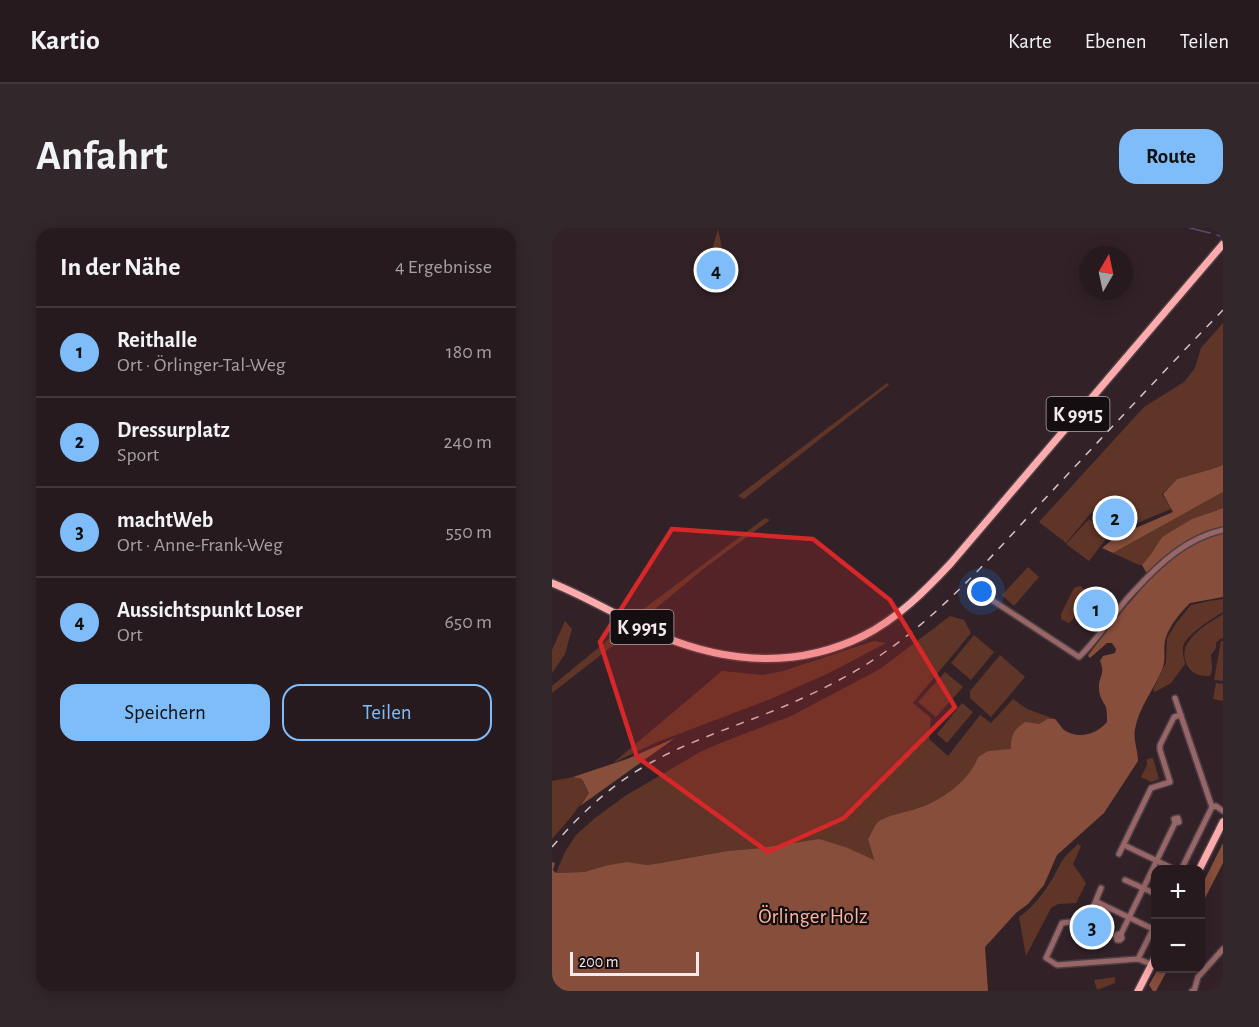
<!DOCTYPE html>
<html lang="de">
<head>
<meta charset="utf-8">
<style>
  :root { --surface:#261a1e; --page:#32272b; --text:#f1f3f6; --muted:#a4a1a4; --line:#42383c; --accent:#7ebdf9 }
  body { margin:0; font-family:"Alegreya Sans",sans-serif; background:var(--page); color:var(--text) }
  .controls { position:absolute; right:18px; bottom:18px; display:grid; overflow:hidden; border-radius:12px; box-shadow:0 3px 15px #0003 }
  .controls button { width:54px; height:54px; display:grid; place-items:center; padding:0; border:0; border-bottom:2px solid var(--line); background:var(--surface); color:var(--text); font:30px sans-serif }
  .compass { position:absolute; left:527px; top:18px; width:54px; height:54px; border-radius:50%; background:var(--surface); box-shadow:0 3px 15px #0003; rotate:9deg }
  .scale { position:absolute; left:18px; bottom:15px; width:129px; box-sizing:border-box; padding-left:6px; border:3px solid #f3e8ec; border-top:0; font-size:16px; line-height:21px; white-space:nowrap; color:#f3e8ec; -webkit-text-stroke:4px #150e10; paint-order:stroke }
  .you { position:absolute; left:430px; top:364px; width:21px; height:21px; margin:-15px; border:4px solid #fff; border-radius:50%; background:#1a73e8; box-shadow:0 0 0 9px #1a73e833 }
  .badge { display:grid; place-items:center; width:39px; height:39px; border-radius:50%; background:var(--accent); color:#111; font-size:20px; font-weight:700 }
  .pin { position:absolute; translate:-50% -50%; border:3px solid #fff; box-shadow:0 2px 6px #0006 }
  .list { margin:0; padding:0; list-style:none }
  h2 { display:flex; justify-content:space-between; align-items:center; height:78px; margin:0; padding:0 24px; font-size:26px }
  h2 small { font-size:20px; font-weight:400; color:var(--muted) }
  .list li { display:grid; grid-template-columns:39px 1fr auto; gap:18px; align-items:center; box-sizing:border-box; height:90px; padding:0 24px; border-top:2px solid var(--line) }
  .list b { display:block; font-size:22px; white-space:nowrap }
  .list p { margin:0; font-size:20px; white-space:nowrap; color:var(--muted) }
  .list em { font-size:20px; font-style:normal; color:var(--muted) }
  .actions { display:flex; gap:12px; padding:18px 24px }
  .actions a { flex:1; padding:14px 0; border:2px solid var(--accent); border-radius:18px; text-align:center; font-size:21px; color:var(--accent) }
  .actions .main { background:var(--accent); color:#111 }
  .map { position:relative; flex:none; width:671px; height:763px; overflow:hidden; border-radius:18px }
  header { display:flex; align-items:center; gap:36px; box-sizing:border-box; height:84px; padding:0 30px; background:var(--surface); border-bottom:2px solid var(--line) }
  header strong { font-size:28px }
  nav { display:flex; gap:33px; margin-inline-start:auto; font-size:21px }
  .intro { display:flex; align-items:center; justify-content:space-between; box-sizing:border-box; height:144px; padding:0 36px }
  h1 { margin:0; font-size:42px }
  .button { padding:15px 27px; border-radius:18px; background:var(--accent); color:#111; font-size:21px; font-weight:700 }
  main { display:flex; gap:36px; padding:0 36px }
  aside { flex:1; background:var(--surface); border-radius:18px; box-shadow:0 3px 15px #0003 }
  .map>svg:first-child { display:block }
  .green { fill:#5f3527 }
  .forest { fill:#874e3b }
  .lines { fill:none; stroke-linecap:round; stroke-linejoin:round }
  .stream { stroke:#634574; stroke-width:1.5 }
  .minor-casing { stroke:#4d3e43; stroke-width:8 }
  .major-casing { stroke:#4d3e43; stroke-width:10 }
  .minor { stroke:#986667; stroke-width:5 }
  .major { stroke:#fdabad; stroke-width:7 }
  .rail { stroke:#d1c5c9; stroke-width:1.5; stroke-dasharray:8 8; stroke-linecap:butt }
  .marked { fill:#d62828; fill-opacity:0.2; stroke:#d62828; stroke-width:4.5; stroke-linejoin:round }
  .labels { text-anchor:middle; stroke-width:4.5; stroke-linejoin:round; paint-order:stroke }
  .shield { fill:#150e10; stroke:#b0a7aa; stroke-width:1.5 }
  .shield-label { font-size:20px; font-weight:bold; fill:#f3e8ec }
  .park-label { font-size:21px; fill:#fbb49d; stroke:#150e10 }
</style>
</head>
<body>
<header>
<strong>Kartio</strong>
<nav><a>Karte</a><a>Ebenen</a><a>Teilen</a></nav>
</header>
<div class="intro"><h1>Anfahrt</h1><a class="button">Route</a></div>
<main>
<aside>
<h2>In der Nähe<small>4 Ergebnisse</small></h2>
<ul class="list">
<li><span class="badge">1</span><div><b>Reithalle</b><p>Ort · Örlinger-Tal-Weg</p></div><em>180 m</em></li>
<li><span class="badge">2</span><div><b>Dressurplatz</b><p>Sport</p></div><em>240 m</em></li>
<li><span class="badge">3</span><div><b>machtWeb</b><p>Ort · Anne-Frank-Weg</p></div><em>550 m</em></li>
<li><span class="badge">4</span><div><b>Aussichtspunkt Loser</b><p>Ort</p></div><em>650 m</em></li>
</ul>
<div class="actions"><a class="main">Speichern</a><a>Teilen</a></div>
</aside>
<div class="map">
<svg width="671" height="763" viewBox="0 0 671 763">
  <rect width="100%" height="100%" fill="#322228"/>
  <g class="green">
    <polygon points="166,1 176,47 149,43 159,25"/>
    <polygon points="671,95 671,237 660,241 625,251 610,266 619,281 561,305 551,280 539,285 514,315 487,294 592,179 632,154 643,140 649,120"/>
    <polygon points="335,155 337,157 192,271 186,268"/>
    <polygon points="671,264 671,280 656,285 610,309 599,326 590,337 587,337 561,325"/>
    <polygon points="213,290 218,292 154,339 92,390 85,386"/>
    <polygon points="537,291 556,308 537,333 514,316"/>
    <polygon points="476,339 487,349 462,378 450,367"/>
    <polygon points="528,358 533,362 534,365 521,391 517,395 509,391 509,386 522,360"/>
    <path d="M671,371v13c-10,6 -35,22 -39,32 -3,6 0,14 1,20l-14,19 -16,9 -2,-2 13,-28 1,-24 10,-16 14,-17 18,-4z"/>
    <path d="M671,386v24l-3,1 -4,4v5l-5,7c0,8 3,14 -1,21 -8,0 -16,-1 -21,-8 -17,-25 17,-43 34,-54z"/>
    <path d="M398,388l14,4 7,13 -58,70 18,15 -2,21 19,17 32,-41 11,8 22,-24 14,10 28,10h-8l-8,5 -28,26 -23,1 -10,6c-9,24 -37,44 -60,51 -10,4 -32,7 -40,14 -4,4 -7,12 -10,17l6,22 -26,-13h-86l-35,3 -80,14 -20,-3 -19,3 -24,7 -28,1 9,-21 11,-17 19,-17 30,-22 75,-44 18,-8 73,-28 89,-47z"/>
    <polygon points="13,393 20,401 13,426 0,445 0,422"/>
    <polygon points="63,406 72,409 0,465 0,458"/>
    <polygon points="422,407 442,424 419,452 399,435"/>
    <polygon points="322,413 334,415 279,444 221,470 103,515 61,535 170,443 211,447 231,443"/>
    <polygon points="669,413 671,413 671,453 662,452"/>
    <polygon points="448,427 473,449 439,489 418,470 418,463"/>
    <polygon points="393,444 411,459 384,489 366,474"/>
    <polygon points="664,455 671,456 671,473 661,471"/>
    <polygon points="410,475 421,484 395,515 385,506"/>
    <polygon points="601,530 607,551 599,554 589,549 595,537 595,531"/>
    <polygon points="21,549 30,551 37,565 19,589 0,611 0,553"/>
    <path d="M526,616l3,2 -8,18 13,19 -10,20 -18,1 -7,4 -25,48 -7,-39c15,-10 26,-26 35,-41 3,-6 6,-12 10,-18 4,-5 9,-9 14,-14z"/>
    <polygon points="563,749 563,755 545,762 542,752"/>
  </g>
  <g class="forest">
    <polygon points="671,237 671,264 561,325 550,320 565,308 621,284 611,266 625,251 660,241"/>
    <path d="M671,280v89l-33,6c-9,9 -20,22 -24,34 -4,11 1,21 -4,33 -8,19 -23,37 -27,59 -2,11 3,21 3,32l-34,52 -47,42 -13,30 -16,19 -12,9 -31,34 3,44h-436v-129l3,1 -2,7 3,3 28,-1 24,-7 19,-3 20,3 13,-2 67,-12 35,-3 57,-9 29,9 26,12 -6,-21c3,-5 6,-13 10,-17 8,-7 30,-10 40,-14 23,-7 51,-27 60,-51l10,-6 23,-2c0,-15 2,-18 14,-27l14,2 8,-5h8c3,3 6,8 9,11 15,10 33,4 43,-8 0,-5 0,-10 -1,-15 -3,-6 -7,-11 -7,-18 -1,-12 7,-15 1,-28l3,-5 12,-3 1,-4 -4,-6h-5l-17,15 -2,-2 1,-2 35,-45 26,-30 -8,-14 9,-11 11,-17 30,-18z"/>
    <polygon points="123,510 28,578 37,565 30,551 21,549 75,531"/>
    <polygon points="671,615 671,635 649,678 649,659"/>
    <polygon points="606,741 616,741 604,763 601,763 597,757"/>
  </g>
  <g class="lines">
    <g class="stream">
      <polyline points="638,0 658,5"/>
      <polyline points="665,7 670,9"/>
    </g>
    <defs>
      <g id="minor">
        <path d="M423,361l104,68c22,-21 36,-47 57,-68 24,-26 51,-51 87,-59"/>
        <polyline points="623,470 660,579 629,642"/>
        <polyline points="660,579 664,578 671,583"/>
        <polyline points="572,617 624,642"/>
        <polyline points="567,626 599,560 618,554 608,522 608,517 622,489 629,487"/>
        <polyline points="573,652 604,666"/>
        <polyline points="549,660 536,692 510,695 494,730 505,737 586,731 599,736"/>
        <polyline points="545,674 601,701 586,731"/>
        <polyline points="569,706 566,706 564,708 565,712 568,712 570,710 569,706 623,595 622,591 626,590 627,594 623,595"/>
        <polyline points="640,763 642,763 646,749 671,721"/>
      </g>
      <g id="major">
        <path d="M0,355c37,15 71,36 107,52 67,28 137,34 204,1 34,-17 62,-45 88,-73l272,-319"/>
        <polyline points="647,642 671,594"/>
        <polyline points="586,763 604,728"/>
      </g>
    </defs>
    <use href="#minor" class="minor-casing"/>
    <use href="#major" class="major-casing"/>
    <use href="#minor" class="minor"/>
    <use href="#major" class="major"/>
    <path class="rail" d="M0,619c29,-34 60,-63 100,-85 45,-25 95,-39 142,-60 31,-14 63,-30 91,-50 59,-41 106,-95 154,-147 61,-65 122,-131 184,-195"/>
  </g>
  <path class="marked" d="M120,301l141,10 77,61 65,107 -111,111 -76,34 -131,-95 -37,-115z"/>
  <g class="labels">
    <g class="shield">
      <rect x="494.5" y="169" width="63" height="34" rx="4.5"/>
      <rect x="58.5" y="382" width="63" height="34" rx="4.5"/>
    </g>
    <g class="shield-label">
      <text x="526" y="193">K 9915</text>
      <text x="90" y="406">K 9915</text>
    </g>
    <g class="park-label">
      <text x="261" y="695">Örlinger Holz</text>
    </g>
  </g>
</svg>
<div class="controls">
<button>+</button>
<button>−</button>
</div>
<svg class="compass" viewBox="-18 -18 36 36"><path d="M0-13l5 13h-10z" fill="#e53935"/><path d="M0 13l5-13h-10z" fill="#a4a1a4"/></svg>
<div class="scale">200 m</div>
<div class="you"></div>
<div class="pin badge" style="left:544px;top:381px">1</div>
<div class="pin badge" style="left:563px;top:290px">2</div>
<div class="pin badge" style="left:540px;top:699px">3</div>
<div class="pin badge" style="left:164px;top:42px">4</div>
</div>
</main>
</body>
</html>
